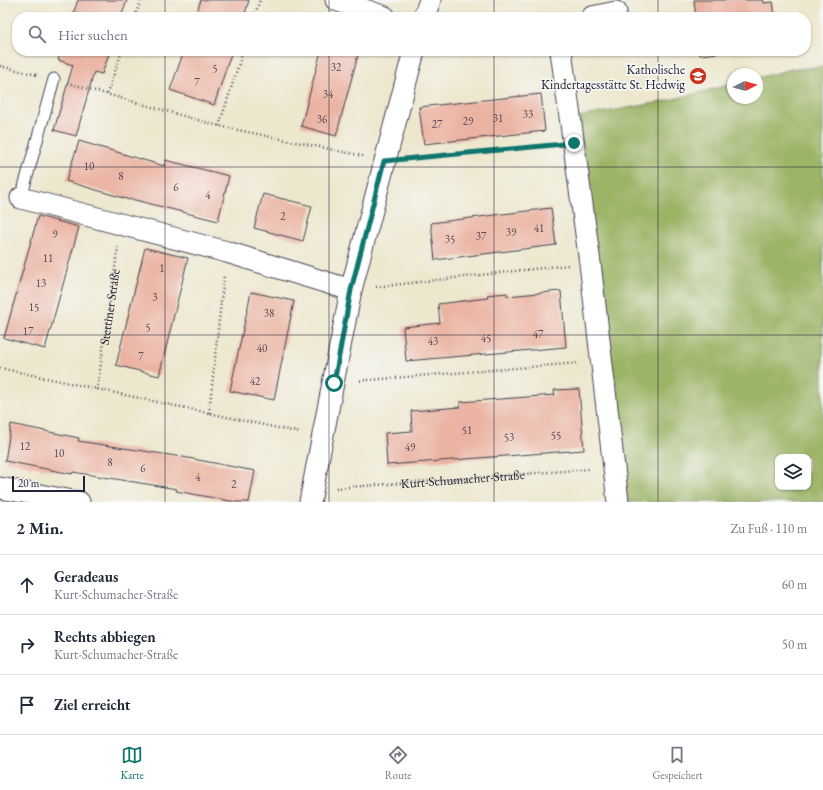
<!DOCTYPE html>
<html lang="de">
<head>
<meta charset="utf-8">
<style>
  :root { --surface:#fff; --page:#f6f6f7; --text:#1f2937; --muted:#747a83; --line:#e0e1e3; --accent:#0f766e }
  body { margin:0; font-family:"EB Garamond",serif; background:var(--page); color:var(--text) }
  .controls { position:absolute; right:12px; bottom:12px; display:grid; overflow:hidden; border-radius:8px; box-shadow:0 1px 3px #0004 }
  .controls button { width:36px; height:36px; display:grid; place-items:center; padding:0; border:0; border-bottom:1px solid var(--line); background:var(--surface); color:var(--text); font:20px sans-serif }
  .compass { position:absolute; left:727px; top:68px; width:36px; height:36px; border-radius:50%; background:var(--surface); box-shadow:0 1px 3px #0004; rotate:84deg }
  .scale { position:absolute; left:12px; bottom:10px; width:73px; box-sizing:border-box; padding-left:4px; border:2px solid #22223b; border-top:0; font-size:11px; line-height:14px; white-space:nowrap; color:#22223b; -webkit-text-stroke:3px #f6f6f2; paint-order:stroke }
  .stop { position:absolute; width:12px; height:12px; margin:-9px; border:3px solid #0f766e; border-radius:50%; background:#fff }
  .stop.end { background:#0f766e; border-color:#fff; box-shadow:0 1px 4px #0008 }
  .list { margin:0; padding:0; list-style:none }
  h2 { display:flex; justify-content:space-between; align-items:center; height:52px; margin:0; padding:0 16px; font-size:17px }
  h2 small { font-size:13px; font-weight:400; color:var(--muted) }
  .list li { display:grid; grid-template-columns:26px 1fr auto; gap:12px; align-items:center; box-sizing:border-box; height:60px; padding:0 16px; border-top:1px solid var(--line) }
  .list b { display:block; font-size:15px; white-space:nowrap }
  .list p { margin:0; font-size:13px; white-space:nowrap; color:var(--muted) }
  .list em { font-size:13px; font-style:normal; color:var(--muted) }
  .icon { flex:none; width:22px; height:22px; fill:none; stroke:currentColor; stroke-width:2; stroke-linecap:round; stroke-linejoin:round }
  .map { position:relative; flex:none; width:823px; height:502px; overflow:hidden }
  .search { position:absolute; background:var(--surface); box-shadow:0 1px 3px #0004; left:12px; right:12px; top:12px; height:44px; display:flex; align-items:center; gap:10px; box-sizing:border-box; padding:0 14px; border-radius:16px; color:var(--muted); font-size:15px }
  .sheet { height:232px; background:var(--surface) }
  nav { display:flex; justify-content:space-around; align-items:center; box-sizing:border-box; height:56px; border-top:1px solid var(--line); background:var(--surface); font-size:11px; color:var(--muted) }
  nav a { display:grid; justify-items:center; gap:2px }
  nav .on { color:var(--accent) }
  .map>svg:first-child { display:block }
  .forest { fill:#9bb466; stroke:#5e6b50; fill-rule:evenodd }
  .building { fill:#ebb3a2 }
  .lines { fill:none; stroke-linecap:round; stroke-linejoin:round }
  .service-casing { stroke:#404051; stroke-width:13 }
  .minor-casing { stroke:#404051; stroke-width:23 }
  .path { stroke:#404051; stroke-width:2.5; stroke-dasharray:1 3; stroke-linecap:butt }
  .service { stroke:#fff; stroke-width:11 }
  .minor { stroke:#fff; stroke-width:21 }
  .route { stroke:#0f766e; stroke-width:5 }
  .grid { fill:none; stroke:#22223b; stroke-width:1; stroke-opacity:0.55 }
  .labels { text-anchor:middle; stroke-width:3.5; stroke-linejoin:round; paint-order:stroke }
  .number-label { font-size:11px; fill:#544655 }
  .poi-label { font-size:13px; fill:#22223b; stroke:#f6f6f2; text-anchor:end }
  .street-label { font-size:13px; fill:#22223b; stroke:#f6f6f2 }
</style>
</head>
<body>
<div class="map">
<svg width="823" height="502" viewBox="0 0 823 502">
  <rect width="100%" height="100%" fill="#f6f6f2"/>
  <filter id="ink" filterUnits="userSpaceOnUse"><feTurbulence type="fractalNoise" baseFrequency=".025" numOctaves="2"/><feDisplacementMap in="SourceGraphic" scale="8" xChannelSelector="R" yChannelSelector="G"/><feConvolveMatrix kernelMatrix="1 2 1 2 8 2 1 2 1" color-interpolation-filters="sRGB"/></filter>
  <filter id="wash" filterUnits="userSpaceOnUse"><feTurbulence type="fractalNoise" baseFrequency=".012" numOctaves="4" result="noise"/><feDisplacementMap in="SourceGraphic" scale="16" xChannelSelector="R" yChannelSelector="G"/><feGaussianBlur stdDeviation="0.9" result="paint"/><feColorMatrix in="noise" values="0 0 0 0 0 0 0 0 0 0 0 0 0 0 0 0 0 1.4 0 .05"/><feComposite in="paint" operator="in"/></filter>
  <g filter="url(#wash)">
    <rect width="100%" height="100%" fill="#ede7ce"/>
    <path class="forest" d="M823,67v435h-195l-50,-385 88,-16 67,-17v14h24v-20l35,-9zM778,457h30v30h-30z"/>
    <g id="blocks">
      <g class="building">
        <polygon points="78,0 127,0 121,17 72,17"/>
        <polygon points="201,0 249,0 244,17 195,17"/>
        <polygon points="694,0 763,0 764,3 773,2 775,17 696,17"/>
        <polygon points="61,51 110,51 102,74 94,72 76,136 54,130 73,65 58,60"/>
        <polygon points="184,51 232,51 214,105 170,90"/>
        <polygon points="321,51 359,51 336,136 301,126"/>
        <polygon points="699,51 738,51 700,55"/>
        <polygon points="541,94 545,131 424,144 419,107"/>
        <polygon points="79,141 164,166 165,160 229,176 218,221 131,199 130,200 66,181"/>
        <polygon points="263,194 312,206 303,241 254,228"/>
        <polygon points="551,208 556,245 435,260 431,223"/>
        <polygon points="38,216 79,227 45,349 4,338"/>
        <polygon points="145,248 188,258 159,376 116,365"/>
        <polygon points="561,291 566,347 406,361 403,327 440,323 438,304 488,298 487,295 507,293 507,296"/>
        <polygon points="251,292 294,301 274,400 230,391"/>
        <polygon points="579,389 584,450 387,465 385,433 412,431 411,411 460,407 460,402 555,395 554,390"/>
        <polygon points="11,424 79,438 78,441 183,457 255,471 249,502 236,502 176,491 177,489 73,472 72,474 5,461"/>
      </g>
    </g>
  </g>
  <g filter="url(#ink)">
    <use href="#blocks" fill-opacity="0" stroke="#404051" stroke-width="1"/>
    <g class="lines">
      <defs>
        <polyline id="service" points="21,198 54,79"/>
        <g id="minor">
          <polyline points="336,0 385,17"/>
          <polyline points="424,17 430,0"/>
          <polyline points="592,17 616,12"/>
          <polyline points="561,51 590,263 618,502"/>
          <polyline points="21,198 227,252 351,290"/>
          <polyline points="0,488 79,502"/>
          <polyline points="310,502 351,290 414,51"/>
        </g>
      </defs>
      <use href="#service" class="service-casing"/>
      <use href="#minor" class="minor-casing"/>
      <g class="path">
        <polyline points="135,17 141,0"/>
        <polyline points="254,17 260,0"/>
        <polyline points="0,66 37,75"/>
        <polyline points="71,84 219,126 363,156"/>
        <polyline points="107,94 122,51"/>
        <polyline points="219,126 243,51"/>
        <polyline points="409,158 551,145"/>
        <polyline points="376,287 568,265"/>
        <polyline points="0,368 301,433"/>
        <polyline points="356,381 578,363"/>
        <path id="s1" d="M97,390l21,-143"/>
        <polyline points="209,413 224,274"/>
        <path id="s2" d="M336,488l254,-19"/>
      </g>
      <use href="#service" class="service"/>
      <use href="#minor" class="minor"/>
    </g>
  </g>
  <g class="lines" filter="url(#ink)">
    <polyline class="route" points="334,383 351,290 384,161 574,143"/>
  </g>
  <path class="grid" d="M165,0v17M329,0v17M494,0v17M658,0v17M165,51v451M329,51v451M494,51v451M658,51v451M0,167h823M0,335h823"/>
  <defs>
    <symbol id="school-disc" viewBox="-11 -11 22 22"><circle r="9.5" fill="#c8321e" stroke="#f6f6f2"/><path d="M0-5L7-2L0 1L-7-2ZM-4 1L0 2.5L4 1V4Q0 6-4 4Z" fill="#fff"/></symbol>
  </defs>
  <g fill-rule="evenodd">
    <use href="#school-disc" x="688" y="66" width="20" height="20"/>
  </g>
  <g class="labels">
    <g class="number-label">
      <text x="336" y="71">32</text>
      <text x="215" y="72">5</text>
      <text x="197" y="86">7</text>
      <text x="328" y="98">34</text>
      <text x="528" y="118">33</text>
      <text x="498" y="122">31</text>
      <text x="322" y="123">36</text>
      <text x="468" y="125">29</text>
      <text x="437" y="128">27</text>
      <text x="89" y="170">10</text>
      <text x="121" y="180">8</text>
      <text x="176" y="191">6</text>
      <text x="208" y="199">4</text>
      <text x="283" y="220">2</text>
      <text x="539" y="232">41</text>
      <text x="511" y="236">39</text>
      <text x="55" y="238">9</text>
      <text x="481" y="240">37</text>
      <text x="450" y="243">35</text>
      <text x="48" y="262">11</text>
      <text x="162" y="272">1</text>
      <text x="41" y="287">13</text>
      <text x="155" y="301">3</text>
      <text x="34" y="311">15</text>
      <text x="269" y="317">38</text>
      <text x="148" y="331">5</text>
      <text x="28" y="335">17</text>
      <text x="538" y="338">47</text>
      <text x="486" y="342">45</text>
      <text x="433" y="345">43</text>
      <text x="262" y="352">40</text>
      <text x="141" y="360">7</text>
      <text x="255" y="385">42</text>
      <text x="467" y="434">51</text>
      <text x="556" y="439">55</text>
      <text x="509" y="441">53</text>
      <text x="25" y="450">12</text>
      <text x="410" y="451">49</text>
      <text x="59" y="457">10</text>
      <text x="110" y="466">8</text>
      <text x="143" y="472">6</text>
      <text x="198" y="481">4</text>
      <text x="234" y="488">2</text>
    </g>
    <g class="poi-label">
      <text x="685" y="74">Katholische<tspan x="685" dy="15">Kindertagesstätte St. Hedwig</tspan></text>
    </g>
    <g class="street-label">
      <text dy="5" stroke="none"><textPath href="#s1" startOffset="84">Stettiner Straße</textPath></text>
      <text dy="5" stroke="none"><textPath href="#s2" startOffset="127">Kurt-Schumacher-Straße</textPath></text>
    </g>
  </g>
</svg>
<div class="controls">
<button><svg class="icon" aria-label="layers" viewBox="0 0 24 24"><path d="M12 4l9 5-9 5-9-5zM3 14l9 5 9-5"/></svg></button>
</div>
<svg class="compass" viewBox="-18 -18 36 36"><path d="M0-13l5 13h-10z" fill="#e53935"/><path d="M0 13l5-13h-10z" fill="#747a83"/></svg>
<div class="scale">20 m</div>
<div class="stop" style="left:334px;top:383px"></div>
<div class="stop end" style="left:574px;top:143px"></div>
<div class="search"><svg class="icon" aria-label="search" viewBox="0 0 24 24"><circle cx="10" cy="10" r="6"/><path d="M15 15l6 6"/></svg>Hier suchen</div>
</div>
<section class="sheet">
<h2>2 Min.<small>Zu Fuß · 110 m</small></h2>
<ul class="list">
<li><svg class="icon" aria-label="ahead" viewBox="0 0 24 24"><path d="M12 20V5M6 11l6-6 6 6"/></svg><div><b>Geradeaus</b><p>Kurt-Schumacher-Straße</p></div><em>60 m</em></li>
<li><svg class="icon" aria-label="right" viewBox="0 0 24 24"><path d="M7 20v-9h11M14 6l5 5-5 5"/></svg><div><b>Rechts abbiegen</b><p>Kurt-Schumacher-Straße</p></div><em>50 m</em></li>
<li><svg class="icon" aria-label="arrive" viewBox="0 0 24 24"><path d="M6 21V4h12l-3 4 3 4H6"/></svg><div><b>Ziel erreicht</b></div></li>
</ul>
</section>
<nav>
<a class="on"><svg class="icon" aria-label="map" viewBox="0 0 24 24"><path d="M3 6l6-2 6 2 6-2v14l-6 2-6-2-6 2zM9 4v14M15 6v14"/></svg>Karte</a>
<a><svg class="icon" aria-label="directions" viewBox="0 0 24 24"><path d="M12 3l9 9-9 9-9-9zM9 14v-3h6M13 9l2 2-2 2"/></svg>Route</a>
<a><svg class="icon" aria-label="saved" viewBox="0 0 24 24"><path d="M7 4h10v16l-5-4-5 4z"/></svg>Gespeichert</a>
</nav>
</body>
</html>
